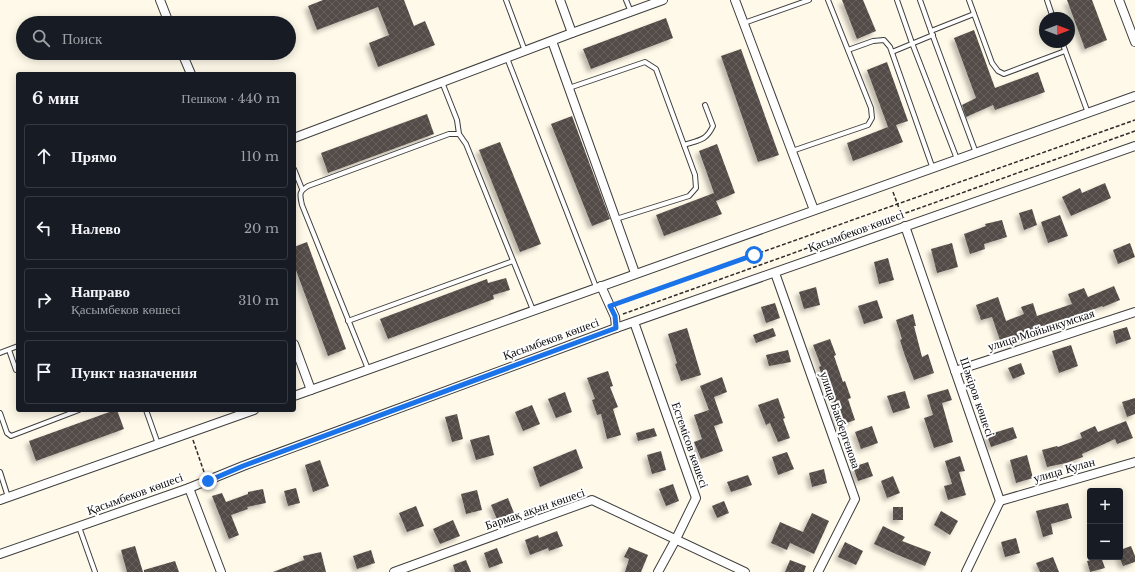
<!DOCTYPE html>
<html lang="ru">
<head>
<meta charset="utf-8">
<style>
  :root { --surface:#171b24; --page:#242831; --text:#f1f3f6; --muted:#9ea1a6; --line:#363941 }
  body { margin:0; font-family:"Libre Baskerville",serif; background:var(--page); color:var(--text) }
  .controls { position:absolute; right:12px; bottom:12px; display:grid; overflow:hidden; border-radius:4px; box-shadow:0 2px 10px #0003 }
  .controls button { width:36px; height:36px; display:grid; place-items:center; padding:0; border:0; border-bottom:1px solid var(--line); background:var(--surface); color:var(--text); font:20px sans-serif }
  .compass { position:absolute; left:1039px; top:12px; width:36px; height:36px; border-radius:50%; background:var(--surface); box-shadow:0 2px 10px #0003; rotate:90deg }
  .stop { position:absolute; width:12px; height:12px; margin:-9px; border:3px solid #1a73e8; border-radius:50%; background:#fff }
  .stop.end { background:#1a73e8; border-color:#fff; box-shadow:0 1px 4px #0008 }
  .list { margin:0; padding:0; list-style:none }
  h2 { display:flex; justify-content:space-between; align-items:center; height:52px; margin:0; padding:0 16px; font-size:17px }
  h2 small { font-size:13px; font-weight:400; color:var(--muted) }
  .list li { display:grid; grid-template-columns:26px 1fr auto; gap:12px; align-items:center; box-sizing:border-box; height:64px; margin:0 8px 8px; padding:0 8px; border:1px solid var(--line); border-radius:4px }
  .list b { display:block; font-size:15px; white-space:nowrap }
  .list p { margin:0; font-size:13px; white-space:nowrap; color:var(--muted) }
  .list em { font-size:13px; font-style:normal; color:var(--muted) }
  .icon { flex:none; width:22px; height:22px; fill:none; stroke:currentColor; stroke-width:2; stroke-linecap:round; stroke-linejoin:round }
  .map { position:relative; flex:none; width:1135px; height:572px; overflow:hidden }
  .search { position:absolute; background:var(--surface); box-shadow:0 2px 10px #0003; left:16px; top:16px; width:280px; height:44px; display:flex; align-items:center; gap:10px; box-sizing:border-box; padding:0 14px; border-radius:22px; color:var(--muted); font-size:15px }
  .panel { position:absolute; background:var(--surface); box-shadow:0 2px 10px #0003; left:16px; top:72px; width:280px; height:340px; border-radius:4px }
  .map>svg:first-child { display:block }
  .building { fill:url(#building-cross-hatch); filter:url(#shadow) }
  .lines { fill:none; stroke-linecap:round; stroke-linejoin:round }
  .lane-casing { stroke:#3e3e3e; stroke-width:6 }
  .street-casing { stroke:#3e3e3e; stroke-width:10 }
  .path { stroke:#2d2d2d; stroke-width:1.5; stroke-dasharray:4 2; stroke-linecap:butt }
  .lane { stroke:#fff; stroke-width:4 }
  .street { stroke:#fff; stroke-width:8 }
  .route { stroke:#1a73e8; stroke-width:5 }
  .labels { text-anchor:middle; stroke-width:4; stroke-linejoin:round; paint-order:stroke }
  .street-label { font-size:12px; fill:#0b0b0b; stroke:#fff }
</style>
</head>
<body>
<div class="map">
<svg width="1135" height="572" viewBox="0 0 1135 572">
  <defs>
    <pattern id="building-cross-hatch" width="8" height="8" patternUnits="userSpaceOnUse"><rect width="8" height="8" fill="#534b47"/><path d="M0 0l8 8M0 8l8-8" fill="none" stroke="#67605d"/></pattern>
    <filter id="shadow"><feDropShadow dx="-3.5" dy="3.5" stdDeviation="2" flood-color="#0004"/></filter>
  </defs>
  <rect width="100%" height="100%" fill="#fff9e9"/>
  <g class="building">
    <polygon points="323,0 404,0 414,26 425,21 435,45 378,67 369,43 389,35 378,7 317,30 308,6"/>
    <polygon points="842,0 863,0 876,31 857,39"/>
    <polygon points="1067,0 1092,0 1107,40 1085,49"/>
    <polygon points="666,18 673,38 591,69 583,49"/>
    <polygon points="974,30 995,88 1038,72 1045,92 995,110 993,105 966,117 962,105 976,98 954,38"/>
    <polygon points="741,49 779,155 758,162 721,56"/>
    <polygon points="887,62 908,121 896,125 903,142 853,161 847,143 888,127 867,70"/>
    <polygon points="427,114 434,134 328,173 321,153"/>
    <polygon points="572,116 610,219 592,226 551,124"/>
    <polygon points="500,142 541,244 520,252 479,150"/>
    <polygon points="717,144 735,193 716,201 722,214 664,236 656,215 714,193 699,151"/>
    <polygon points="1105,183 1111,198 1071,216 1062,197 1080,188 1082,193"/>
    <polygon points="1032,209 1037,225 1024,230 1019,213"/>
    <polygon points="1060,215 1068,236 1048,243 1041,222"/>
    <polygon points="1002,220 1007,237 984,244 985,249 970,254 964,234 986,226 985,224"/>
    <polygon points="307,242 346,349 328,356 294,265 294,247"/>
    <polygon points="952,243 958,267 937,273 931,249"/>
    <polygon points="1130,243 1135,257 1118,264 1113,250"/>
    <polygon points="888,258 894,280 879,284 874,262"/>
    <polygon points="506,278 510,290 493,295 494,299 388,339 380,319 487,279 488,283"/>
    <polygon points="1114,286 1120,300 1103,307 1102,306 1069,319 1070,320 1002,346 992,317 981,320 976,305 998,297 1006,321 1024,314 1021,307 1033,303 1037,316 1072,304 1068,294 1084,288 1088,297"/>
    <polygon points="816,287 820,305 804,309 799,292"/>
    <polygon points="877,300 883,318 864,324 858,306"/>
    <polygon points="775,303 780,318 766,323 761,307"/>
    <polygon points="913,314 916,326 914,326 922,357 928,354 934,373 914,380 904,353 900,340 902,339 896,320"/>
    <polygon points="1127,327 1131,339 1116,344 1113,331"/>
    <polygon points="687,328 701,375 681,381 675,364 677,363 668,334"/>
    <polygon points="773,328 776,336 756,343 753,335"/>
    <polygon points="830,339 836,355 834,356 843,382 845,381 851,398 848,399 855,420 839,426 833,409 836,408 827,383 825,384 819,367 821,366 813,345"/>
    <polygon points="1071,345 1078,366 1059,373 1052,351"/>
    <polygon points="788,350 791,362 769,366 766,355"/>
    <polygon points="1021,363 1025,374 1013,379 1008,368"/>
    <polygon points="608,371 613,386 610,387 618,407 613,409 621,435 607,439 601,414 597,415 592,400 595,399 587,378"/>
    <polygon points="722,377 727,392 714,397 723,423 714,426 723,451 701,459 694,442 702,439 694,415 709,410 700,386"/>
    <polygon points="948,389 952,400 942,403 953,442 934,448 924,418 933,415 927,395"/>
    <polygon points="905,391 910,408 893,413 887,396"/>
    <polygon points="565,392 572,412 556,418 548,399"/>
    <polygon points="778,398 785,418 783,419 790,438 778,442 770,423 766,425 758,405"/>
    <polygon points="1135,398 1135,414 1127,417 1122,402"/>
    <polygon points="532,405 540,424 523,431 515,412"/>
    <polygon points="115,410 117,410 124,429 36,461 29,441"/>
    <polygon points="457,414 463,439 452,442 445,417"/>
    <polygon points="1126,421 1133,438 1117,444 1115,439 1082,454 1083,457 1066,463 1047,467 1042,450 1057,446 1058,447 1082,438 1080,433 1095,426 1098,432"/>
    <polygon points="872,426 878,443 861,449 855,432"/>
    <polygon points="1013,427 1017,438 991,447 987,435"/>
    <polygon points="654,428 657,436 638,441 636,433"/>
    <polygon points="489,435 494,455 476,460 470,440"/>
    <polygon points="576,449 583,468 540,487 533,467"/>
    <polygon points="661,451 666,470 652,474 647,455"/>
    <polygon points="787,452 794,469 778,475 772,457"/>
    <polygon points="1027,455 1033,478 1016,483 1010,460"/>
    <polygon points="960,456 965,471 959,472 966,495 948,500 944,486 952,484 945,461"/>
    <polygon points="320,460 329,486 313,492 305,465"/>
    <polygon points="868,462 873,476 858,481 853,467"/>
    <polygon points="824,469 827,483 812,487 809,473"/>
    <polygon points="748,475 752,485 731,492 727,482"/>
    <polygon points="893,476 900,493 887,498 881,481"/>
    <polygon points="673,484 679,501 666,506 659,489"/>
    <polygon points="296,488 300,503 288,506 284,491"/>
    <polygon points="263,489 266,503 247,507 248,509 231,515 239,535 229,539 212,496 222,493 226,502 248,494 248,492"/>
    <polygon points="477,490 482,510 466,514 461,494"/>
    <polygon points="508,498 516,518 499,524 491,505"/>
    <polygon points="724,501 729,513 717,518 712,506"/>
    <polygon points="1068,503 1072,518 1051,524 1053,534 1043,537 1036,511"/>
    <polygon points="416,506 424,526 407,532 399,513"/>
    <rect x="893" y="507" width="10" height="13"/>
    <polygon points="941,511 958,521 950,535 934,525"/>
    <polygon points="812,513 829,521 814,554 790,543 787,550 771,543 780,522 803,532"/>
    <polygon points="453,520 460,536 440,544 433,529"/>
    <polygon points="883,526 905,537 902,541 931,552 925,566 898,555 874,544"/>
    <polygon points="557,531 563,546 549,551 548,548 530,555 525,540 538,535 539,538"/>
    <polygon points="1016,538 1020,553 1005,557 1001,542"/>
    <polygon points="845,542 863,551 856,565 838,557"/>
    <polygon points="135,546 143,572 127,572 121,550"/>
    <polygon points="1131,546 1135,556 1135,562 1123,566 1120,559 1120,550"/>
    <polygon points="629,547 648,555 641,572 625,572 629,559 624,557"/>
    <polygon points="497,548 503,563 489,568 484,553"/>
    <polygon points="371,550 375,563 357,569 353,556"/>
    <polygon points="321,552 326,572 273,572 304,560 303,556"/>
    <polygon points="1053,557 1059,572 1040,572 1036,563"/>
    <polygon points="1101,557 1105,568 1090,572 1087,561"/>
    <polygon points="466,560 471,572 455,572 453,565"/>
    <polygon points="790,560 806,566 804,572 785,572"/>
    <polygon points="175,561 179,572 144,572 144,570"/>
  </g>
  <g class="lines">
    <defs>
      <g id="lane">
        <polyline points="506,0 525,51"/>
        <polyline points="626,0 631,12"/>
        <polyline points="897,0 912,43 957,159"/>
        <polyline points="920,0 931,31"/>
        <polyline points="969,0 992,63 998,71 1004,74 1065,51"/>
        <polyline points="1047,0 1053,18"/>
        <polyline points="974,14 931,31 976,153"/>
        <polyline points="744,23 809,0"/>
        <polyline points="1062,42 1088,113"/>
        <polyline points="848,50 873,41 884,40 890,47 933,169"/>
        <polyline points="892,52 933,35"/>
        <polyline points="507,58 596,287"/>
        <polyline points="442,82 457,120 459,134"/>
        <polyline points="569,88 645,62 656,69 695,175 696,188 689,196 616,219"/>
        <path d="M684,145c15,-5 22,-4 29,-19l-8,-21"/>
        <polyline points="792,151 868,125 872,118 871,108 828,0"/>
        <polyline points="294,169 302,189"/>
        <polyline points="348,321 513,261"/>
        <polyline points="9,350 16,370 18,370"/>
        <polyline points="0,353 18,346"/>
        <path d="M368,369l-66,-164c-2,-10 -4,-13 6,-19l141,-52h10l7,10 67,166"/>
        <polyline points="146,410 158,444"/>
        <polyline points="0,413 7,433 11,436 79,410"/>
        <polyline points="0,472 8,497"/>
        <polyline points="79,527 95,572"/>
      </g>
      <g id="street">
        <polyline points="160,0 169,23"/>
        <polyline points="560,0 572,33"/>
        <polyline points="735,0 814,210"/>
        <polyline points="1119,0 1135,42"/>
        <polyline points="552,41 635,273"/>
        <polyline points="182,53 191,74"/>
        <polyline points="294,138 572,33 663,0"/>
        <polyline points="905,226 1000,501 966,572"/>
        <polyline points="775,273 855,499 818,572"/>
        <polyline points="601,286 615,317 616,328"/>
        <polyline points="634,322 696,498 676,539 658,572"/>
        <polyline points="294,344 311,390"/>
        <polyline points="955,371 1135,312"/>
        <polyline points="294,396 1135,96"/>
        <polyline points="189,488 221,572"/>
        <polyline points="0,500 254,410"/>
        <polyline points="1000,501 1135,462"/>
        <polyline points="0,554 189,488 243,466 616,328 1135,146"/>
        <polyline points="394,572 592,500 745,572"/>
      </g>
    </defs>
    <use href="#lane" class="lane-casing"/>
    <use href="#street" class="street-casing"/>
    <g class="path">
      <polyline points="893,192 903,219"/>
      <polyline points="618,303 1135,120"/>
      <polyline points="623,314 1135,131"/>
      <polyline points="193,440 204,472"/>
    </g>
    <use href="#lane" class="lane"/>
    <use href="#street" class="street"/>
  </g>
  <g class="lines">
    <polyline class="route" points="208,481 243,466 616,328 615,316 610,306 754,255"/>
  </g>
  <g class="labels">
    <g class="street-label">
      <text transform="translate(856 231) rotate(-20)" y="4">Қасымбеков көшесі</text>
      <text transform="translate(1041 330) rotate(-18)" y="4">улица Мойынкумская</text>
      <text transform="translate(551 339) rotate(-20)" y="4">Қасымбеков көшесі</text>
      <text transform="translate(977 397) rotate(71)" y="4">Шәкіров көшесі</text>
      <text transform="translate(840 420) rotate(71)" y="4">улица Бакбергенова</text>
      <text transform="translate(690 445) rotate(71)" y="4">Естемісов көшесі</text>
      <text transform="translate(1064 470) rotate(-16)" y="4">улица Кулан</text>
      <text transform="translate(135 494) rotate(-20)" y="4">Қасымбеков көшесі</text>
      <text transform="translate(535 509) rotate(-19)" y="4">Бармақ ақын көшесі</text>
    </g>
  </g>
</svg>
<div class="controls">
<button>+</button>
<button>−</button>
</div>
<svg class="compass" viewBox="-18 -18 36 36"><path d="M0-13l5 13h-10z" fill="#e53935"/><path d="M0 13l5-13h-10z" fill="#9ea1a6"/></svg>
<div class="stop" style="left:754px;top:255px"></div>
<div class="stop end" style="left:208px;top:481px"></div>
<div class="search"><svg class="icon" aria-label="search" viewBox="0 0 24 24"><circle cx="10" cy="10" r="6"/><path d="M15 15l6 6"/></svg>Поиск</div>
<section class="panel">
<h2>6 мин<small>Пешком · 440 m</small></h2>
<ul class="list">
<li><svg class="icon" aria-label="ahead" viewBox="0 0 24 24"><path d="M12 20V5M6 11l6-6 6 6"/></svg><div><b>Прямо</b></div><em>110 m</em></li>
<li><svg class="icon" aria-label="left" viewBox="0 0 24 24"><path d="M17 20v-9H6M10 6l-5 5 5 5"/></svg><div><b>Налево</b></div><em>20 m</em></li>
<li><svg class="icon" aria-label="right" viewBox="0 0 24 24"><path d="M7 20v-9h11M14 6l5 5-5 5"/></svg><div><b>Направо</b><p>Қасымбеков көшесі</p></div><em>310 m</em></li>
<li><svg class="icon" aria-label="arrive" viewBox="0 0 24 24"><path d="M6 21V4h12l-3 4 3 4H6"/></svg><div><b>Пункт назначения</b></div></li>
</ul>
</section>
</div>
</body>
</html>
